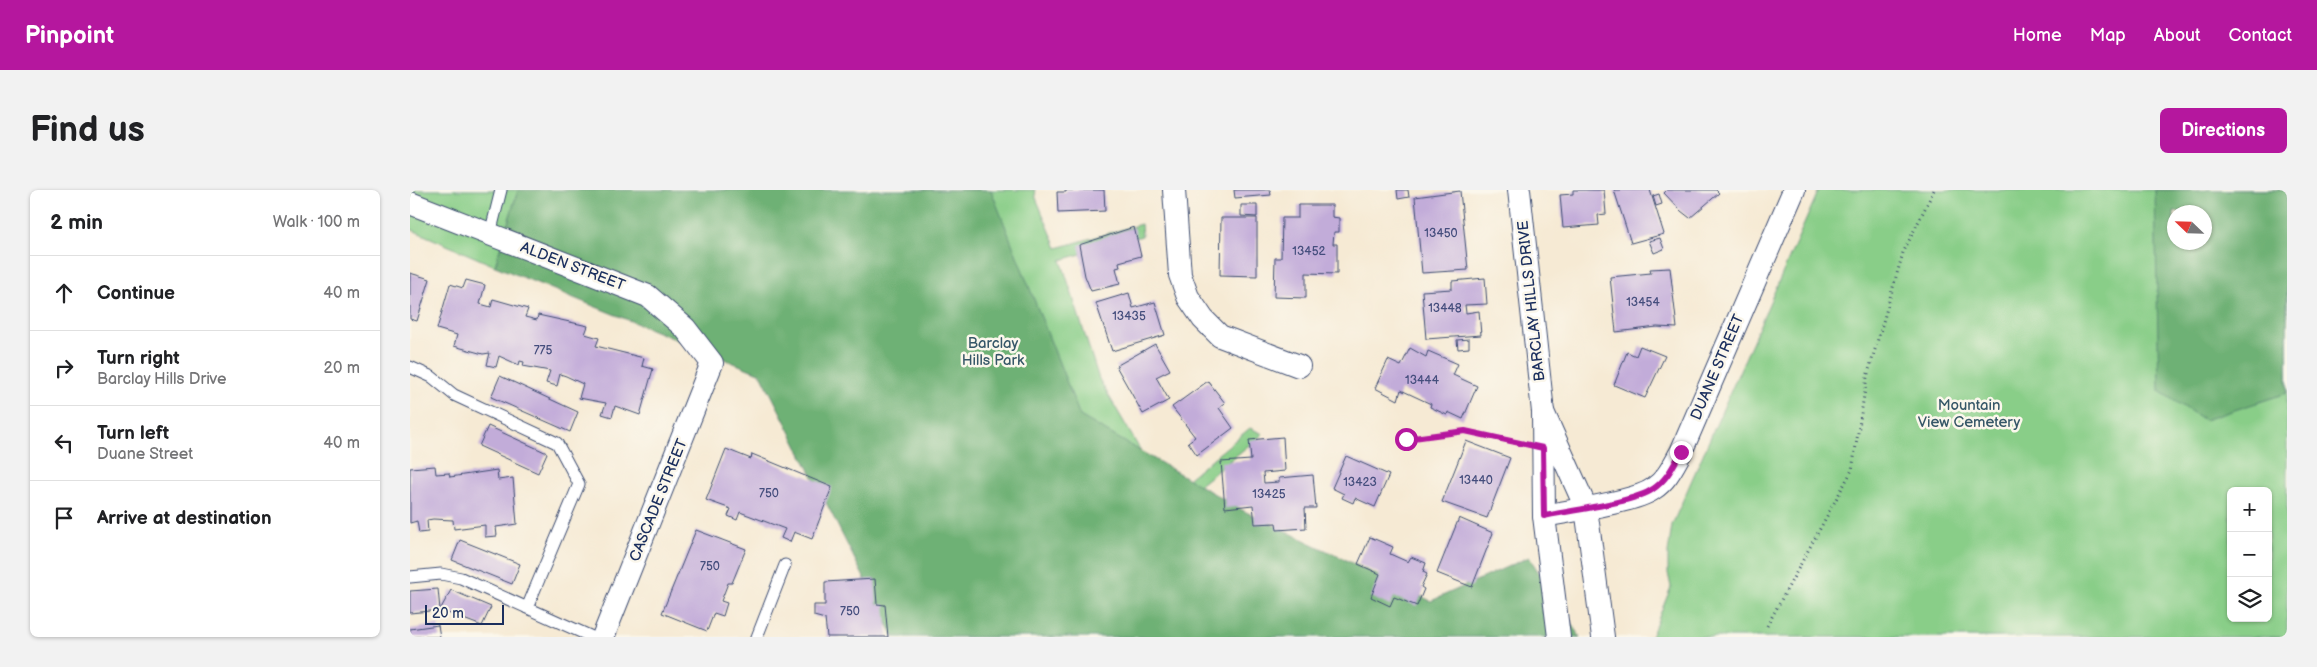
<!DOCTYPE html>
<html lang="en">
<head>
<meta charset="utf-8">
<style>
  :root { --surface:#fff; --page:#f2f2f2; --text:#202124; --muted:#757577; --line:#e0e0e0; --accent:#b5179e }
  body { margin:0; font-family:"Balsamiq Sans",sans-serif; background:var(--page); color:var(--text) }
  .controls { position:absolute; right:15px; bottom:15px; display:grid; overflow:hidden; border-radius:8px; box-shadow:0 1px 4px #0004 }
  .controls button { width:45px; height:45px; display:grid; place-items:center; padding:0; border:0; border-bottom:1px solid var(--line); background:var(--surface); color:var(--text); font:25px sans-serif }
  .compass { position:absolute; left:1757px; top:15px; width:45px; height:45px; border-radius:50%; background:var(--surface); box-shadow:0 1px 4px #0004; rotate:293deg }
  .scale { position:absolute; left:15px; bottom:12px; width:79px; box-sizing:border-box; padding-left:5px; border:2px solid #1b2f5e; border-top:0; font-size:14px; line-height:18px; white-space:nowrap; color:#1b2f5e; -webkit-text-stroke:4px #fbf7ec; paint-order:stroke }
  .stop { position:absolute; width:15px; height:15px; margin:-11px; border:4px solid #b5179e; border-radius:50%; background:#fff }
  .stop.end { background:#b5179e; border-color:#fff; box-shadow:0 1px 5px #0008 }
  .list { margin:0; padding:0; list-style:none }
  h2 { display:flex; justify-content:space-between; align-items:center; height:65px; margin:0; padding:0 20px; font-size:21px }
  h2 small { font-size:16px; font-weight:400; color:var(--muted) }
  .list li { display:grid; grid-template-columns:32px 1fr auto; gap:15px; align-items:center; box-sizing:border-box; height:75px; padding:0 20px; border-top:1px solid var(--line) }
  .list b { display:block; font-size:19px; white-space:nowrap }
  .list p { margin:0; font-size:16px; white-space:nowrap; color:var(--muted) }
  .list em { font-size:16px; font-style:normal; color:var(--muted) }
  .icon { flex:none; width:28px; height:28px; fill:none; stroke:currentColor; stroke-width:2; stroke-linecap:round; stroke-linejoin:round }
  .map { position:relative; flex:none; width:1877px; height:447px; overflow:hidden; border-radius:8px }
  header { display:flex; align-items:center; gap:30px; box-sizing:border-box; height:70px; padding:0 25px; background:var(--accent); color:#fff }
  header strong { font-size:24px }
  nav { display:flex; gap:28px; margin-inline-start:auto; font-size:18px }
  .intro { display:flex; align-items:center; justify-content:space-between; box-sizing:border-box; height:120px; padding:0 30px }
  h1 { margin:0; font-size:35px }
  .button { padding:12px 22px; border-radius:8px; background:var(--accent); color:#fff; font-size:18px; font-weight:700 }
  main { display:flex; gap:30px; padding:0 30px }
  aside { flex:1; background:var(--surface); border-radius:8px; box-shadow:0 1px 4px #0004 }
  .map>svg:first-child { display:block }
  .green { fill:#89ce88; stroke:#527e73; fill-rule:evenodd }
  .forest { fill:#6eb174; stroke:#447069; fill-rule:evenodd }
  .building { fill:#c2acd9 }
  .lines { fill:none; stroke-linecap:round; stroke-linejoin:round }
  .lane-casing { stroke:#3c4b70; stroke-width:13 }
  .street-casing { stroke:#3c4b70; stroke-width:24 }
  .path { stroke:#3c4b70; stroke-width:3; stroke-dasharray:1 4; stroke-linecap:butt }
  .lane { stroke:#fff; stroke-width:11 }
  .street { stroke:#fff; stroke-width:22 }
  .route { stroke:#b5179e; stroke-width:6 }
  .labels { text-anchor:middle; stroke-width:5; stroke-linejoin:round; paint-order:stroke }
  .number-label { font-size:12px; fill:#454e7d }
  .street-label { font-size:15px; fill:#1b2f5e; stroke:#fbf7ec }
  .park-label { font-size:15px; fill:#365768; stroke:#fbf7ec }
</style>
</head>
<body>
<header>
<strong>Pinpoint</strong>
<nav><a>Home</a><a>Map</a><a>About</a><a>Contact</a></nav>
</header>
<div class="intro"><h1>Find us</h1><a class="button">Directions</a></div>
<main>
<aside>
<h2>2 min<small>Walk · 100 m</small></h2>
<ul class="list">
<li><svg class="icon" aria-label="ahead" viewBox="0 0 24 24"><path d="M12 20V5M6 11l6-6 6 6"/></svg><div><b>Continue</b></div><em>40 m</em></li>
<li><svg class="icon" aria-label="right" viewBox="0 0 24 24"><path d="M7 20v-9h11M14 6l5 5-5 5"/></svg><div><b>Turn right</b><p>Barclay Hills Drive</p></div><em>20 m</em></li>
<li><svg class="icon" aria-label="left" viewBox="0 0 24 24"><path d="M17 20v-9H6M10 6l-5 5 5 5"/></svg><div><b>Turn left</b><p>Duane Street</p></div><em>40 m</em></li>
<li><svg class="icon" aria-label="arrive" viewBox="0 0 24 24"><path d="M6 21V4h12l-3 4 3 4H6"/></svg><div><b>Arrive at destination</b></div></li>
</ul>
</aside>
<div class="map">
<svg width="1877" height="447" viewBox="0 0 1877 447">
  <rect width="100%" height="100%" fill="#fbf7ec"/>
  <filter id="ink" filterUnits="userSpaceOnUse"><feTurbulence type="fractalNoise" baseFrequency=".02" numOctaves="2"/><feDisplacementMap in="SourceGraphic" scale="10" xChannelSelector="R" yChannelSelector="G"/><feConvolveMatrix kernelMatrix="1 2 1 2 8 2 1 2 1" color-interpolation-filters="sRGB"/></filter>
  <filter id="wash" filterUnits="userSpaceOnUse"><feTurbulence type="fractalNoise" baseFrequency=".0096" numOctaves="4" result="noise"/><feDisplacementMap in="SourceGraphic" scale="20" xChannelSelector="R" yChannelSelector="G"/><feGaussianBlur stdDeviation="1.12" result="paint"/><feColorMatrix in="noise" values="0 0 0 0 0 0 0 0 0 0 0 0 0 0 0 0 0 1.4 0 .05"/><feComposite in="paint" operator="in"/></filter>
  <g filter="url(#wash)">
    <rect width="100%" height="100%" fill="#f6ead4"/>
    <g class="green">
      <polygon points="0,0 108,0 85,76 0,39"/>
      <polygon points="514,0 625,0 626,8 647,58 731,34 732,46 651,70 689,189 757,306 840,238 853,244 746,330 740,347"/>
      <path d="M1409,0h468v447h-636l20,-50 -3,-14v-20l4,-28zM1764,22h30v30h-30zM1821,301h37v127h-37z"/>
    </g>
    <g class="forest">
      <polygon points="108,0 581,0 670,226 834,321 1021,411 1119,367 1170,447 484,447 351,184 85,76"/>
      <path d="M1745,0h132v203l-83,27 -45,-29zM1764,22h30v30h-30z"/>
    </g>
    <g id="blocks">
      <g class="building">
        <polygon points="656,0 694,0 695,21 648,23 647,2 656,2"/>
        <polygon points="824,0 860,0 861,5 825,8"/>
        <polygon points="987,0 998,0 999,7 988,9"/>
        <polygon points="1163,0 1194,0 1196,24 1188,25 1189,35 1153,38 1150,5 1163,4"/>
        <polygon points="1204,0 1240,0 1254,44 1221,53"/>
        <polygon points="1257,0 1306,0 1309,3 1280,28 1271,21 1254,3"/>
        <polygon points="1050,1 1058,80 1012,83 1005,7"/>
        <polygon points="1249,4 1252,14 1246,16 1243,6"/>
        <polygon points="831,15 847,15 847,27 831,26"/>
        <polygon points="888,15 922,15 922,27 929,28 929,42 924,42 923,54 927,54 927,84 896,83 896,108 864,107 865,68 871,68 872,28 888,28"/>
        <polygon points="811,28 847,28 847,86 810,85"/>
        <polygon points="724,37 731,66 709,72 710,77 706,78 710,94 681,101 675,86 669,55"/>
        <polygon points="1250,48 1254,59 1244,63 1239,51"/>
        <polygon points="1260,78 1267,138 1247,137 1206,142 1200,87 1241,83 1240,79"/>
        <polygon points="0,83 20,89 7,131 0,129"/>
        <polygon points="1075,88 1077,114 1055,115 1056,123 1069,121 1071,145 1016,149 1012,101 1042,99 1042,91"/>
        <polygon points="56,90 75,95 70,114 81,117 83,109 118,119 115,127 127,130 128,125 178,136 175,144 189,148 186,156 234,168 232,176 243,179 230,225 205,216 202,227 192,224 196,213 169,208 173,194 156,186 150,184 147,196 136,193 140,181 113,176 114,172 110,171 109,175 89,166 86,177 77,175 80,163 73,164 44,156 47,145 27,139 40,94 53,98"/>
        <polygon points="719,103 723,118 745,112 755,145 702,161 686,113"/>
        <polygon points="1059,149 1059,158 1048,159 1047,150"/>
        <polygon points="745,154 760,180 746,187 759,210 733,224 706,176"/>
        <polygon points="1230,156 1255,166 1235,208 1204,195 1217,162 1226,166"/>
        <polygon points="1000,158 1016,167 1018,161 1048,174 1043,185 1067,196 1053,229 1038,222 1037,225 1020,217 1021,214 991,200 988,210 965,198 978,170 991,176"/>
        <polygon points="90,186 168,222 160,242 81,207"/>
        <polygon points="798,191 815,213 809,218 823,238 787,265 778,252 785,247 762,217"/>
        <polygon points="78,236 137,263 128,283 69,256"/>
        <polygon points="873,247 875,281 853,283 854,293 869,292 869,288 903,285 906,318 895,318 896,338 867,340 866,333 845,334 843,315 815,318 811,272 841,270 839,250"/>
        <polygon points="1056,251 1100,268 1077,328 1032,312"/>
        <polygon points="316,259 341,269 342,264 422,297 402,349 384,342 380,352 371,348 375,339 330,322 327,330 318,326 321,319 296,310"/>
        <polygon points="936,266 979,285 965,317 945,308 943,313 932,308 934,304 922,298"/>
        <polygon points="25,276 26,284 39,283 40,287 87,280 88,290 103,288 107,334 86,337 87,346 75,347 75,335 44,339 43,330 23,329 17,330 18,342 9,343 7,331 0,333 0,278"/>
        <polygon points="1049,328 1083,343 1062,397 1027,383"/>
        <polygon points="286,340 336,359 322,393 318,393 311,411 317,413 313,426 304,423 297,441 252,423"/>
        <polygon points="960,347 983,357 980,364 998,372 1001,367 1016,373 1013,382 1017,384 1011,397 1014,399 1007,416 984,407 980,416 961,407 970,384 948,374"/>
        <polygon points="50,350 110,374 102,394 42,370"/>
        <polygon points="465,389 467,414 475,415 478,447 417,447 415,429 404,426 404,415 415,415 415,392"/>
        <polygon points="28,399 30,420 0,423 0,401"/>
        <polygon points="41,400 81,417 72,436 30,420"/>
        <polygon points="28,435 30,447 0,447 0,439"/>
      </g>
    </g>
  </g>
  <g filter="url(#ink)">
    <use href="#blocks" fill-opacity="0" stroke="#3c4b70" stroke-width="1"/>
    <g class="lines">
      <defs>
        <g id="lane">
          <polyline points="80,44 91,0"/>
          <polyline points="0,177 22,187 44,205 147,253 169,294 117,418"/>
          <polyline points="0,387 31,384 51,388 182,447"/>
          <polyline points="347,447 375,375"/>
        </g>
        <g id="street">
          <polyline points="764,0 770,85 778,107 793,129 810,146 889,176"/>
          <polyline points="1109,0 1133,222"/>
          <polyline points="0,13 238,106 275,138 302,173 193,447"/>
          <path d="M1134,326c24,-5 92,-14 109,-27 14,-9 20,-23 28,-37l113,-262"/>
          <polyline points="1149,447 1134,326 1133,222 1176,318 1193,447"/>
        </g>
      </defs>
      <use href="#lane" class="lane-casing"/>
      <use href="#street" class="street-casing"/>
      <g class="path">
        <polyline points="996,249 1055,241 1108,253"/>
        <polyline points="1357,436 1442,280 1457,187 1493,63 1524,0"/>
      </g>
      <use href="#lane" class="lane"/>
      <use href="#street" class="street"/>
    </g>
  </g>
  <g class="lines" filter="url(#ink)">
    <path class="route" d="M996,249l59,-8 78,17 1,68c24,-5 92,-14 109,-27 14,-9 20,-23 28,-37"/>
  </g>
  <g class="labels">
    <g class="number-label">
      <text x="1031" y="47">13450</text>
      <text x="899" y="65">13452</text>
      <text x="1233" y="116">13454</text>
      <text x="1035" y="122">13448</text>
      <text x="719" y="130">13435</text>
      <text x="133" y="164">775</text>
      <text x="1012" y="194">13444</text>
      <text x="1066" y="294">13440</text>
      <text x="950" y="296">13423</text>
      <text x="359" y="307">750</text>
      <text x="859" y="308">13425</text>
      <text x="300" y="380">750</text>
      <text x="440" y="425">750</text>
    </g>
    <g class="street-label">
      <text transform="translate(163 76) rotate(21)" y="5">ALDEN STREET</text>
      <text transform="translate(1121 111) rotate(-96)" y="5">BARCLAY HILLS DRIVE</text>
      <text transform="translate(1307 177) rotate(-67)" y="5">DUANE STREET</text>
      <text transform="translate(248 310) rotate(-68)" y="5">CASCADE STREET</text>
    </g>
    <g class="park-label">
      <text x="583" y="158">Barclay<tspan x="583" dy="17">Hills Park</tspan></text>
      <text x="1559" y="220">Mountain<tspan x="1559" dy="17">View Cemetery</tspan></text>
    </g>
  </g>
</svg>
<div class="controls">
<button>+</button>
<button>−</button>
<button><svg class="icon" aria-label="layers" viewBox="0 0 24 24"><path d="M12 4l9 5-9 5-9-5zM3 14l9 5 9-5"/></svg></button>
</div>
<svg class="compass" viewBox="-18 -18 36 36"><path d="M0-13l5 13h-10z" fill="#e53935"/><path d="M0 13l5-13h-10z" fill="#757577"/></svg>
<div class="scale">20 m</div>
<div class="stop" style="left:996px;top:249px"></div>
<div class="stop end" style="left:1271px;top:262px"></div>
</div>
</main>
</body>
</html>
